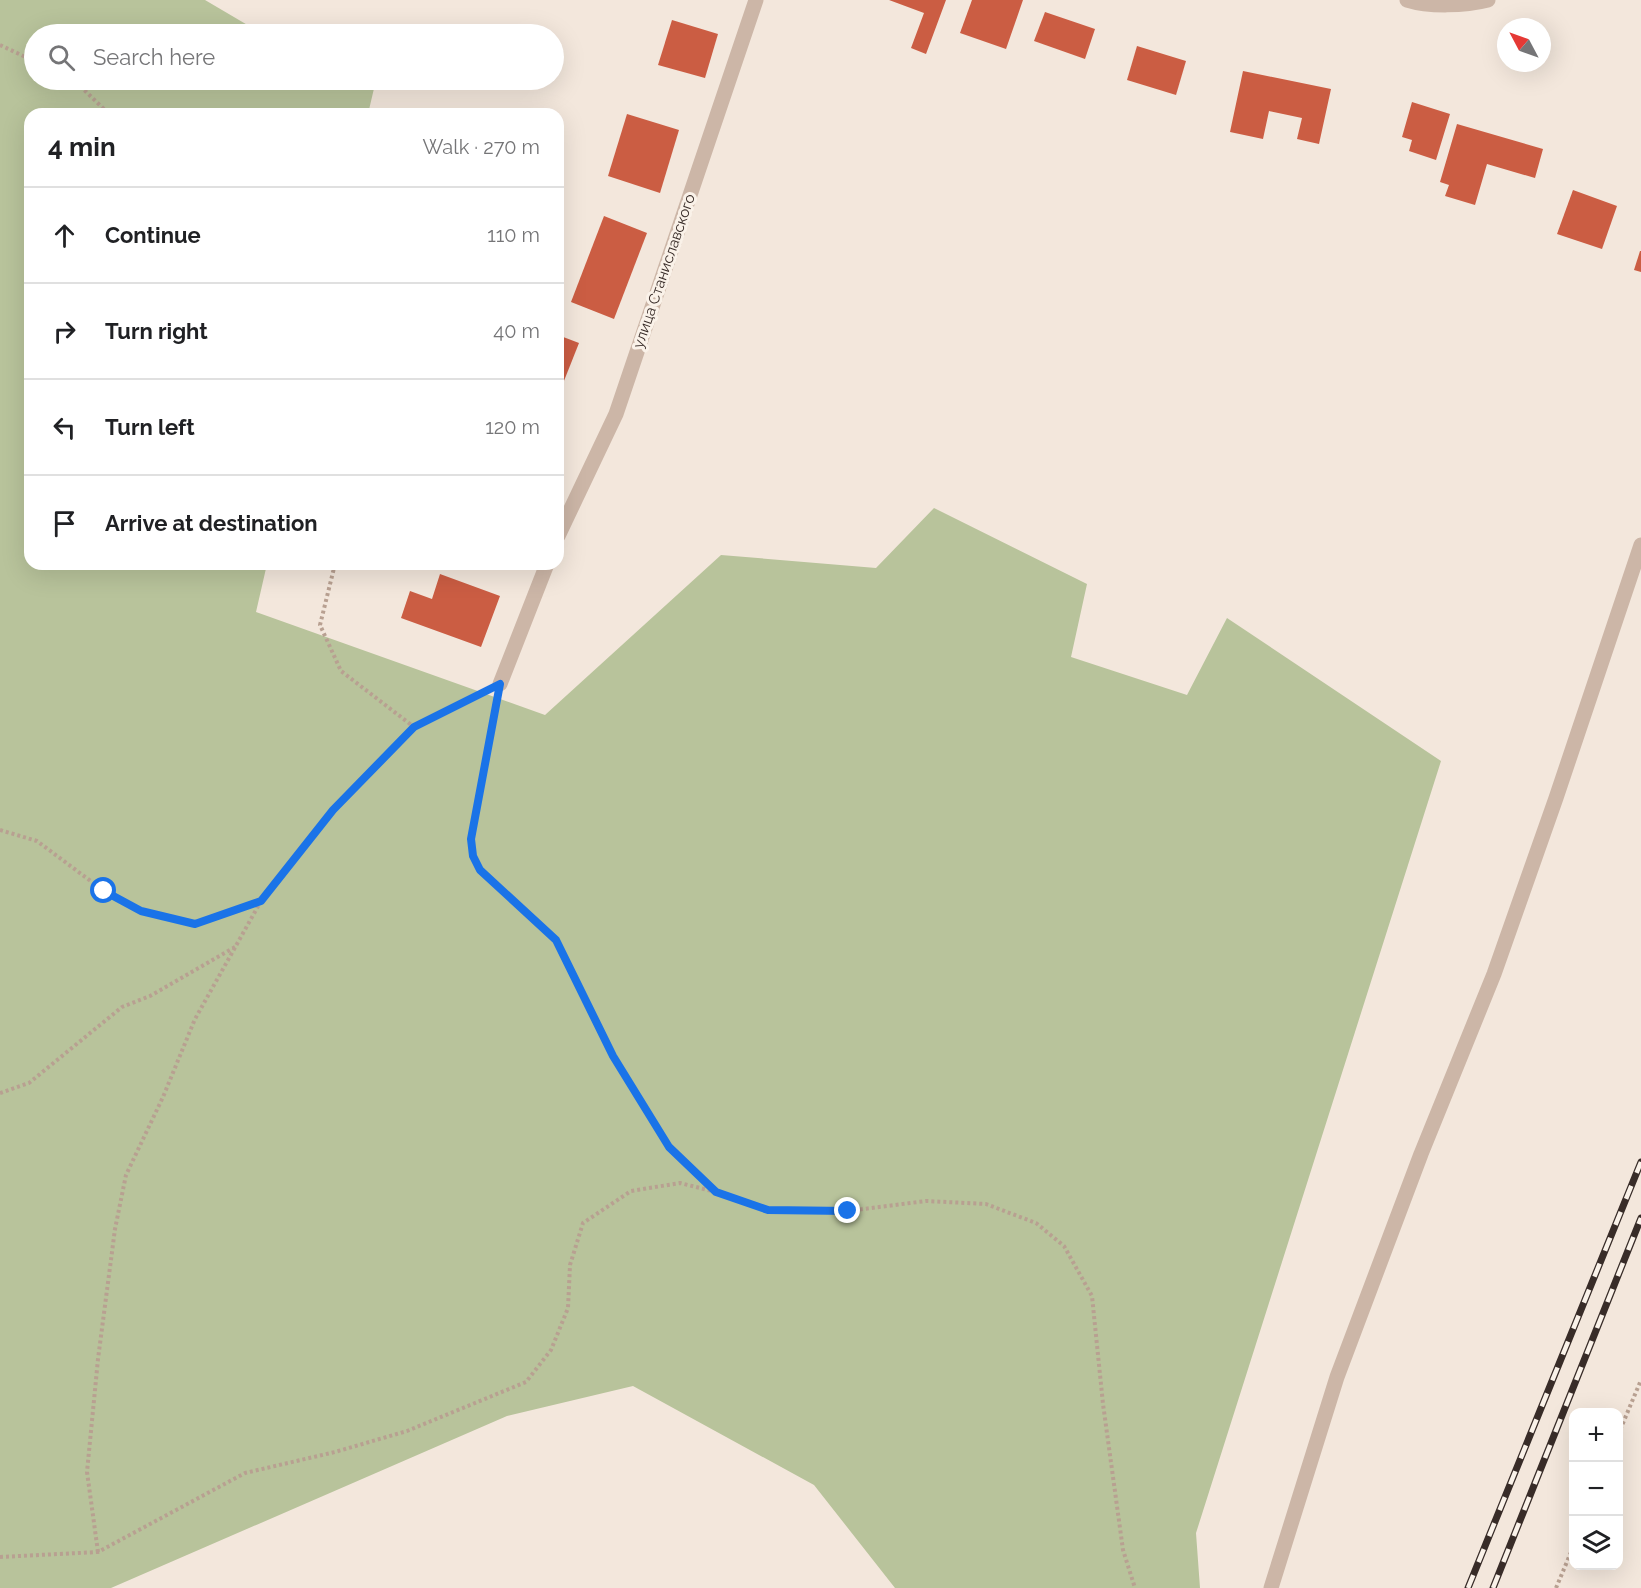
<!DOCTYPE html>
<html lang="en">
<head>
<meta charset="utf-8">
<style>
  :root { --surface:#fff; --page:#f2f2f2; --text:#202124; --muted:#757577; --line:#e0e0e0 }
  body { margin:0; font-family:Raleway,sans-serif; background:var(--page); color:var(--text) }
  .controls { position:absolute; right:18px; bottom:18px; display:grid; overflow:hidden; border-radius:12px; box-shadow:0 6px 24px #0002 }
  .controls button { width:54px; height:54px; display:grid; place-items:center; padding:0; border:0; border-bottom:2px solid var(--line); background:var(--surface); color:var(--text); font:30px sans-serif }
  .compass { position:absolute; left:1497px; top:18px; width:54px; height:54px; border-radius:50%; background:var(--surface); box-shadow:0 6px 24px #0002; rotate:311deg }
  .stop { position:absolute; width:18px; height:18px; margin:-14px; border:4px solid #1a73e8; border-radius:50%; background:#fff }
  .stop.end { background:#1a73e8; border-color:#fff; box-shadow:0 2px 6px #0008 }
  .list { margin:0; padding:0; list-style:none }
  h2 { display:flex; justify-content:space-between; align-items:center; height:78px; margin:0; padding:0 24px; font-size:26px }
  h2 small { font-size:20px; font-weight:400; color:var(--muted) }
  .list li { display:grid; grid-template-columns:39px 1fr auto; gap:18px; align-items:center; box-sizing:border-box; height:96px; padding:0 24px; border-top:2px solid var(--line) }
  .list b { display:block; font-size:22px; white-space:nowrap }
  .list em { font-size:20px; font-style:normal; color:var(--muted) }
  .icon { flex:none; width:33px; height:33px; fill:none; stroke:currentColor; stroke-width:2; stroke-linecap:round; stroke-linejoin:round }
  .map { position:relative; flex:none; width:1641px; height:1588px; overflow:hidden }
  .search { position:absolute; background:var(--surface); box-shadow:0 6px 24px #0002; left:24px; top:24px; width:540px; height:66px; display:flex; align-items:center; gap:15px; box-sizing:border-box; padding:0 21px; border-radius:33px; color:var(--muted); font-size:22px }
  .panel { position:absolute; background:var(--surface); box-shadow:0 6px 24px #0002; left:24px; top:108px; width:540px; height:462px; border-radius:18px }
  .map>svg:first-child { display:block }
  .green { fill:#b8c39b }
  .building { fill:#cb5d43 }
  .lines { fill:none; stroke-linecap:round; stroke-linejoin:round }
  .path { stroke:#b8a091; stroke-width:4; stroke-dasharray:3 3; stroke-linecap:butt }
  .minor { stroke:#ccb6a7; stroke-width:15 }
  .rail-casing { stroke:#382c28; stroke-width:7 }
  .rail { stroke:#faf2e9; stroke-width:4.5; stroke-dasharray:14; stroke-linecap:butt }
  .route { stroke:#1a73e8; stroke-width:8 }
  .labels { text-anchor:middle; stroke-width:6; stroke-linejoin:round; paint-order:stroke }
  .street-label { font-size:15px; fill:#382c28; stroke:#faf2e9 }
</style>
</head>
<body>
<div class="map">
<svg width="1641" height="1588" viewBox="0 0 1641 1588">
  <rect width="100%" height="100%" fill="#f3e7dc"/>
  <polygon class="green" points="0,0 205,0 263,34 34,34 34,80 376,80 368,114 30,114 30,564 267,564 256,612 545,715 721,555 876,568 934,508 1087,584 1071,657 1187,695 1227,618 1441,761 1196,1533 1200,1588 895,1588 814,1485 633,1386 507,1416 111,1588 0,1588"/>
  <g class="building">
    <polygon points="889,0 946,0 926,54 911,48 924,13"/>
    <polygon points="972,0 1023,0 1006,49 960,33"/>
    <polygon points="1045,12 1095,29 1085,59 1034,41"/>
    <polygon points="672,20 718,34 705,78 658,65"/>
    <polygon points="1137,46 1186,61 1176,95 1127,80"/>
    <polygon points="1243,71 1331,89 1319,144 1297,139 1302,118 1269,111 1263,139 1230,132"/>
    <polygon points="1412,102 1450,114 1436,160 1409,151 1412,140 1402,137"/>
    <polygon points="627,114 679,130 660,193 608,176"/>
    <polygon points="1457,124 1543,149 1535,178 1487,164 1475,205 1445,196 1449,185 1440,182"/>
    <polygon points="1573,190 1617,206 1602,249 1557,234"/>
    <polygon points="604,216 647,233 614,319 571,302"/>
    <polygon points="1640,251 1641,251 1641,272 1634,270"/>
    <polygon points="558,335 579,343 558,396"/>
    <polygon points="440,574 500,596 481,647 401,618 410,591 432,599"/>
  </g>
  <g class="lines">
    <g class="path">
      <polyline points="0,45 34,61"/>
      <polyline points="70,80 77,83 109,114"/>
      <polyline points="335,564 320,625 341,671 414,727"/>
      <polyline points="496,706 471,839 473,857 480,870 557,940 613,1056 669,1147 716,1192 768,1210 848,1211 926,1201 986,1204 1036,1223 1064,1246 1092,1296 1103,1404 1123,1550 1135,1588"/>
      <polyline points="0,830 37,841 104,891 141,911 195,924 261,901 333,810 414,727 481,694"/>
      <polyline points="0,1093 29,1083 122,1007 150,996 235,947"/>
      <polyline points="1618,1435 1641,1380"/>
      <polyline points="98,1552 87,1472 98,1359 115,1229 126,1175 163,1097 195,1019 261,901"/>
      <polyline points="0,1557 98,1552 245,1473 335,1452 407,1431 526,1382 551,1350 568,1308 570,1265 583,1223 631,1191 680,1183 716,1192"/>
      <polyline points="1556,1588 1574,1545"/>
    </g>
    <g class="minor">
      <path d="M1407,0c22,7 58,6 81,0"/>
      <polyline points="558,536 616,414 756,0"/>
      <polyline points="500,684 547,564"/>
      <polyline points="1271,1588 1337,1377 1421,1154 1494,974 1556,798 1641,545"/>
    </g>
    <defs>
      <g id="rail">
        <polyline points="1468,1588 1641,1162"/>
        <polyline points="1493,1588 1641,1218"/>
      </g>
    </defs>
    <use href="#rail" class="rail-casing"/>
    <use href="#rail" class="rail"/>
  </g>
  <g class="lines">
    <polyline class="route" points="104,891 141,911 195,924 261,901 333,810 414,727 500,684 471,839 473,856 480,870 556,940 613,1056 669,1147 716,1192 768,1210 848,1211"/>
  </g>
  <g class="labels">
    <g class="street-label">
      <text transform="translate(664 271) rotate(-71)" y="5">улица Станиславского</text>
    </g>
  </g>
</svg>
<div class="controls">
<button>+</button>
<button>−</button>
<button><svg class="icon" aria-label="layers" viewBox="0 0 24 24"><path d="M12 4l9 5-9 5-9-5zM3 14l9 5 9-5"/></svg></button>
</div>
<svg class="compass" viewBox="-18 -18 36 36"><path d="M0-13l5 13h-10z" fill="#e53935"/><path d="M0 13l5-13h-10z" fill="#757577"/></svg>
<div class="stop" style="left:104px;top:891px"></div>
<div class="stop end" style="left:848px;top:1211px"></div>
<div class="search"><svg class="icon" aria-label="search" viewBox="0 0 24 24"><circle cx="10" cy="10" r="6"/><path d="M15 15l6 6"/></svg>Search here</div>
<section class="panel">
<h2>4 min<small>Walk · 270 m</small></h2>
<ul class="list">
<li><svg class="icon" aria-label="ahead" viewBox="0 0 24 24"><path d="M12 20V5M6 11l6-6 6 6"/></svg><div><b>Continue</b></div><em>110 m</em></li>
<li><svg class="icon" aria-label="right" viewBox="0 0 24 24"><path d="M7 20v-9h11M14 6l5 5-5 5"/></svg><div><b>Turn right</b></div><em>40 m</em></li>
<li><svg class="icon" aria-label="left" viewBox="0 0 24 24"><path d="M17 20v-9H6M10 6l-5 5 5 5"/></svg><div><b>Turn left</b></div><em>120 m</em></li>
<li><svg class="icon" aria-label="arrive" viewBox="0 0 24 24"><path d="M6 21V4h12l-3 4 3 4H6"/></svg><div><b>Arrive at destination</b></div></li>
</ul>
</section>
</div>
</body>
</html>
